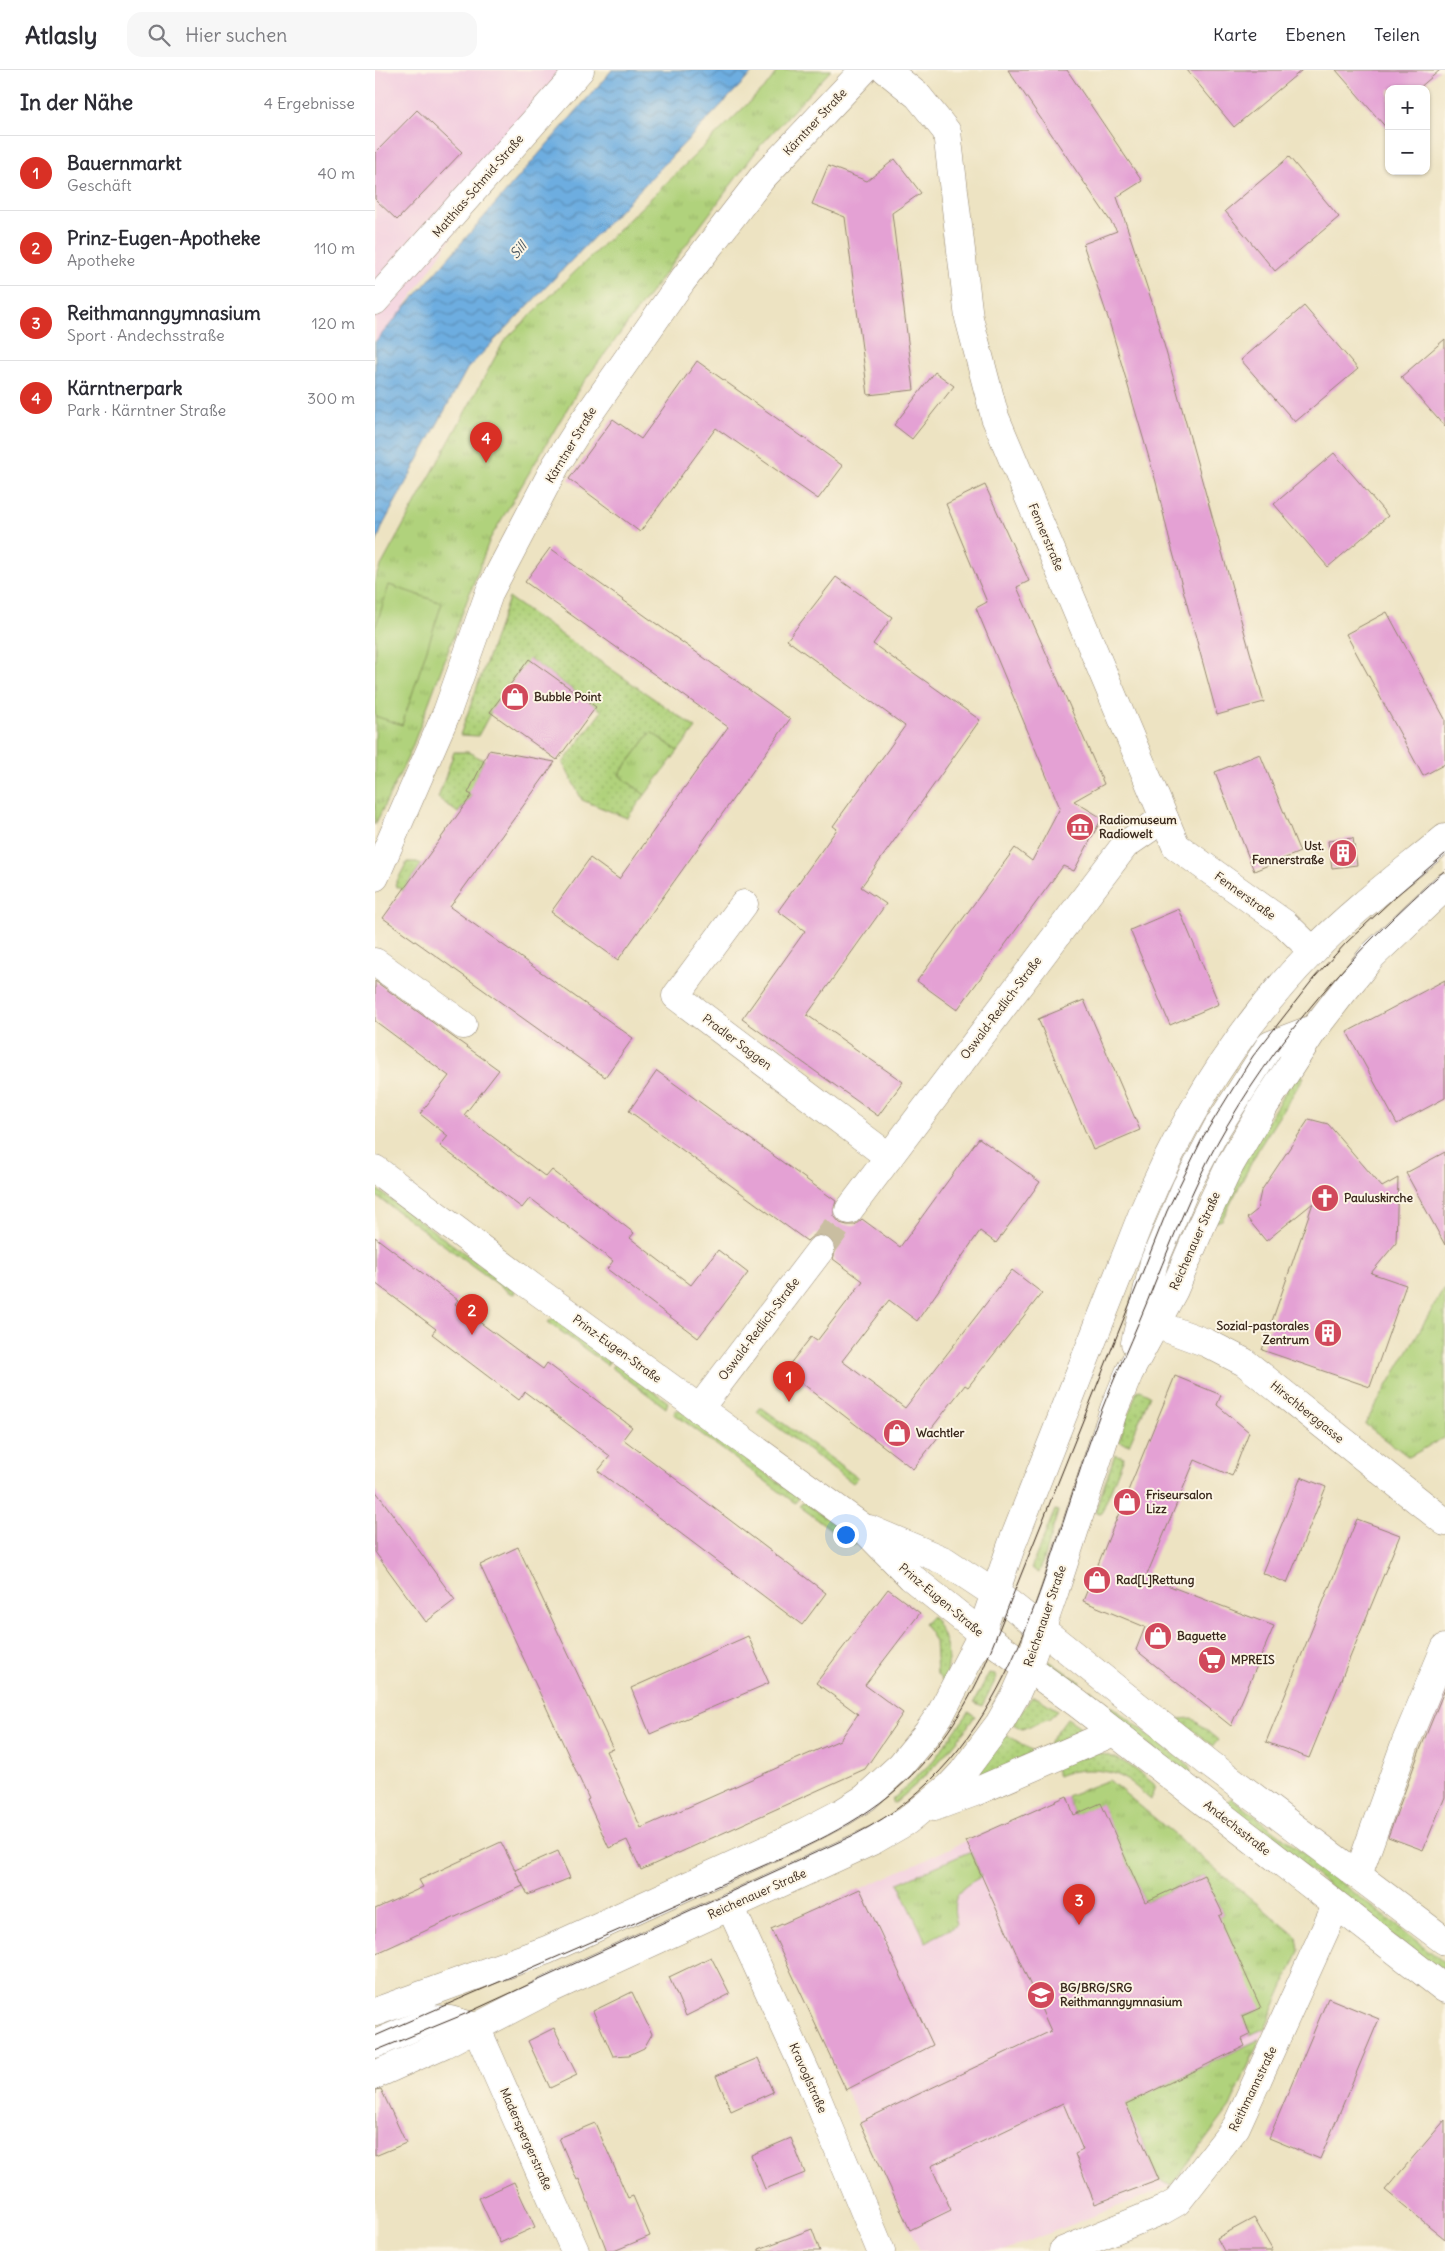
<!DOCTYPE html>
<html lang="de">
<head>
<meta charset="utf-8">
<style>
  :root { --surface:#fff; --page:#f7f7f7; --text:#2b2b33; --muted:#7c7c81; --line:#e1e1e2; --accent:#d93025 }
  body { margin:0; font-family:Delius,sans-serif; background:var(--page); color:var(--text) }
  .controls { position:absolute; right:15px; top:15px; display:grid; overflow:hidden; border-radius:10px; box-shadow:0 1px 4px #0004 }
  .controls button { width:45px; height:45px; display:grid; place-items:center; padding:0; border:0; border-bottom:1px solid var(--line); background:var(--surface); color:var(--text); font:25px sans-serif }
  .you { position:absolute; left:470px; top:1464px; width:18px; height:18px; margin:-12px; border:4px solid #fff; border-radius:50%; background:#1a73e8; box-shadow:0 0 0 8px #1a73e833 }
  .badge { display:grid; place-items:center; width:32px; height:32px; border-radius:50%; background:var(--accent); color:#fff; font-size:16px; font-weight:700 }
  .pin { position:absolute; translate:-50% -41px; filter:drop-shadow(0 1px 2px #0008) }
  .pin::after { content:''; position:absolute; top:26px; width:18px; height:15px; background:inherit; clip-path:polygon(0 0,100% 0,50% 100%) }
  .list { margin:0; padding:0; list-style:none }
  h2 { display:flex; justify-content:space-between; align-items:center; height:65px; margin:0; padding:0 20px; font-size:21px }
  h2 small { font-size:16px; font-weight:400; color:var(--muted) }
  .list li { display:grid; grid-template-columns:32px 1fr auto; gap:15px; align-items:center; box-sizing:border-box; height:75px; padding:0 20px; border-top:1px solid var(--line) }
  .list b { display:block; font-size:19px; white-space:nowrap }
  .list p { margin:0; font-size:16px; white-space:nowrap; color:var(--muted) }
  .list em { font-size:16px; font-style:normal; color:var(--muted) }
  .icon { flex:none; width:28px; height:28px; fill:none; stroke:currentColor; stroke-width:2; stroke-linecap:round; stroke-linejoin:round }
  .map { position:relative; flex:none; width:1070px; height:2181px; overflow:hidden }
  header { display:flex; align-items:center; gap:30px; box-sizing:border-box; height:70px; padding:0 25px; background:var(--surface); border-bottom:1px solid var(--line) }
  header strong { font-size:24px }
  nav { display:flex; gap:28px; margin-inline-start:auto; font-size:18px }
  .search { width:350px; height:45px; background:var(--page); display:flex; align-items:center; gap:12px; box-sizing:border-box; padding:0 18px; border-radius:15px; color:var(--muted); font-size:19px }
  main { display:flex }
  aside { flex:1; background:var(--surface) }
  .map>svg:first-child { display:block }
  .built { fill:#f3cfe0 }
  .grass { fill:url(#grass-dots); stroke:#767e4c }
  .park { fill:url(#park-tufts); stroke:#767e4c }
  .pitch { fill:#b0d27b; stroke:#767e4c }
  .water { fill:url(#water-waves); stroke:#546c7f }
  .building { fill:#e4a1d4 }
  .lines { fill:none; stroke-linecap:round; stroke-linejoin:round }
  .minor-tunnel { stroke:#c9bea1; stroke-width:28; stroke-dasharray:28 14; stroke-linecap:butt }
  .minor-casing { stroke:#948670; stroke-width:29 }
  .minor { stroke:#fff; stroke-width:28 }
  .tram { stroke:#3b2a1e; stroke-width:1 }
  .labels { text-anchor:middle; stroke-width:4; stroke-linejoin:round; paint-order:stroke }
  .street-label { font-size:12px; fill:#3b2a1e; stroke:#fcf5e5 }
  .poi-label { font-size:12px; font-weight:bold; fill:#3b2a1e; stroke:#fcf5e5; text-anchor:start }
  .water-label { font-size:14px; font-style:italic; fill:#4c5862; stroke:#fcf5e5 }
</style>
</head>
<body>
<header>
<strong>Atlasly</strong>
<div class="search"><svg class="icon" aria-label="search" viewBox="0 0 24 24"><circle cx="10" cy="10" r="6"/><path d="M15 15l6 6"/></svg>Hier suchen</div>
<nav><a>Karte</a><a>Ebenen</a><a>Teilen</a></nav>
</header>
<main>
<aside>
<h2>In der Nähe<small>4 Ergebnisse</small></h2>
<ul class="list">
<li><span class="badge">1</span><div><b>Bauernmarkt</b><p>Geschäft</p></div><em>40 m</em></li>
<li><span class="badge">2</span><div><b>Prinz-Eugen-Apotheke</b><p>Apotheke</p></div><em>110 m</em></li>
<li><span class="badge">3</span><div><b>Reithmanngymnasium</b><p>Sport · Andechsstraße</p></div><em>120 m</em></li>
<li><span class="badge">4</span><div><b>Kärntnerpark</b><p>Park · Kärntner Straße</p></div><em>300 m</em></li>
</ul>
</aside>
<div class="map">
<svg width="1070" height="2181" viewBox="0 0 1070 2181">
  <defs>
    <pattern id="grass-dots" width="8" height="8" patternUnits="userSpaceOnUse" patternTransform="scale(1.25)"><rect width="8" height="8" fill="#b0d27b"/><path d="M2 2h.1M6 6h.1" fill="none" stroke="#98b46a" stroke-width="1.8" stroke-linecap="round"/></pattern>
    <pattern id="park-tufts" width="24" height="20" patternUnits="userSpaceOnUse" patternTransform="scale(1.25)"><rect width="24" height="20" fill="#b0d27b"/><path d="M3 7l-1-3M5 7V3M7 7l1-3M15 17l-1-3M17 17v-4M19 17l1-3" fill="none" stroke="#98b46a"/></pattern>
    <pattern id="water-waves" width="16" height="10" patternUnits="userSpaceOnUse" patternTransform="scale(1.25)"><rect width="16" height="10" fill="#6dade0"/><path d="M0 5q4-4 8 0t8 0" fill="none" stroke="#5b8db5"/></pattern>
  </defs>
  <rect width="100%" height="100%" fill="#fcf5e5"/>
  <filter id="ink" filterUnits="userSpaceOnUse"><feTurbulence type="fractalNoise" baseFrequency=".02" numOctaves="2"/><feDisplacementMap in="SourceGraphic" scale="10" xChannelSelector="R" yChannelSelector="G"/><feConvolveMatrix kernelMatrix="1 2 1 2 8 2 1 2 1" color-interpolation-filters="sRGB"/></filter>
  <filter id="wash" filterUnits="userSpaceOnUse"><feTurbulence type="fractalNoise" baseFrequency=".0096" numOctaves="4" result="noise"/><feDisplacementMap in="SourceGraphic" scale="20" xChannelSelector="R" yChannelSelector="G"/><feGaussianBlur stdDeviation="1.12" result="paint"/><feColorMatrix in="noise" values="0 0 0 0 0 0 0 0 0 0 0 0 0 0 0 0 0 1.4 0 .05"/><feComposite in="paint" operator="in"/></filter>
  <g filter="url(#wash)">
    <rect width="100%" height="100%" fill="#ede3c2"/>
    <g class="built">
      <polygon points="0,0 190,0 0,281"/>
      <polygon points="734,1710 922,1867 924,1881 855,2037 796,2116 628,2181 545,2181 396,1859 691,1726"/>
    </g>
    <g class="grass">
      <polygon points="134,528 321,658 303,681 276,662 244,705 270,725 252,748 207,730 188,693 227,641 155,589 116,642 103,666 85,665"/>
      <polygon points="79,682 93,682 109,690 94,723 97,725 83,743 63,728"/>
      <polygon points="32,792 42,792 46,795 28,821 20,815"/>
      <polygon points="922,1002 929,1007 884,1078 847,1150 841,1152 848,1126"/>
      <polygon points="0,1118 137,1218 140,1222 139,1224 135,1223 0,1125"/>
      <polygon points="179,1248 234,1289 234,1292 232,1295 173,1252"/>
      <polygon points="241,1294 293,1332 291,1338 236,1297"/>
      <polygon points="765,1320 775,1325 754,1375 744,1371 762,1321"/>
      <polygon points="386,1337 483,1408 478,1413 382,1342"/>
      <polygon points="303,1339 422,1426 422,1430 420,1433 298,1343"/>
      <polygon points="740,1384 749,1387 728,1439 726,1443 720,1442"/>
      <polygon points="426,1433 430,1433 482,1470 479,1476 424,1436"/>
      <polygon points="680,1440 683,1441 682,1445 664,1503 656,1498"/>
      <path d="M557,1546c14,19 21,44 12,67l-7,-9 -2,-33 -11,-17z"/>
      <polygon points="674,1591 705,1612 698,1620 671,1595"/>
      <polygon points="614,1603 620,1604 622,1607 607,1636 599,1632"/>
      <polygon points="715,1620 815,1696 816,1706 708,1628"/>
      <polygon points="657,1627 663,1628 682,1640 675,1648 647,1659 638,1654"/>
      <path d="M594,1642l6,4c-23,34 -49,61 -80,87h-3v-3l40,-38z"/>
      <polygon points="692,1648 704,1656 709,1662 669,1679"/>
      <polygon points="817,1648 843,1670 838,1676 803,1649"/>
      <polygon points="631,1664 656,1680 659,1686 599,1710"/>
      <path d="M720,1683c24,2 42,17 60,32l-4,15c-10,-8 -20,-19 -31,-24 -18,-8 -45,-8 -62,0l-5,-11z"/>
      <polygon points="857,1728 1070,1893 1070,1908 850,1733"/>
    </g>
    <g class="park">
      <polygon points="403,0 456,0 385,76 205,317 115,469 35,683 0,755 0,507 129,271 392,15"/>
      <polygon points="276,662 303,681 270,725 244,705"/>
      <polygon points="1070,1217 1070,1367 1034,1387 990,1354"/>
      <polygon points="734,1710 922,1867 924,1881 890,1958 875,1965 868,1947 885,1938 799,1867 848,1844 829,1805 770,1832 726,1734 699,1745 692,1726"/>
      <path d="M596,1781l10,26c-24,12 -31,21 -24,48l-31,17 -28,-59z"/>
      <polygon points="885,1969 855,2037 796,2116 784,2110 762,2059 755,2059 746,2036"/>
    </g>
    <polygon class="pitch" points="14,515 67,533 27,655 0,646 0,559"/>
    <polygon class="water" points="237,0 380,0 92,299 8,455 0,476 0,272"/>
    <g id="blocks">
      <g class="building">
        <polygon points="633,0 692,0 767,111 742,127 778,235 889,632 842,645 794,468 781,412 734,251 708,174 742,161"/>
        <polygon points="812,0 927,0 859,57"/>
        <polygon points="961,0 1065,0 1043,19 1014,19 1014,61"/>
        <polygon points="42,40 87,82 22,150 0,129 0,83"/>
        <polygon points="914,87 964,147 900,201 850,141"/>
        <polygon points="520,89 546,123 517,143 539,320 493,325 470,147 437,134 453,96 492,111"/>
        <polygon points="929,236 983,299 920,352 866,290"/>
        <polygon points="1070,269 1070,357 1026,307"/>
        <polygon points="322,291 468,396 443,429 341,358 265,462 194,409 238,349 266,369"/>
        <polygon points="560,302 579,316 537,369 519,355"/>
        <polygon points="959,383 1013,446 953,497 899,434"/>
        <polygon points="610,415 654,511 642,517 729,714 699,731 727,748 699,801 688,796 582,940 542,911 640,778 657,791 685,738 601,538 612,532 571,434"/>
        <polygon points="175,478 415,649 243,890 176,842 215,788 244,809 353,657 150,512"/>
        <polygon points="461,507 517,547 498,574 605,650 486,817 511,834 432,945 528,1012 503,1046 367,949 430,861 403,841 462,759 458,756 530,656 412,570"/>
        <polygon points="1012,542 1070,649 1070,694 1048,706 971,564"/>
        <polygon points="154,589 221,637 182,690 115,642"/>
        <polygon points="114,680 180,692 75,837 258,968 230,1007 8,848 97,725 93,723"/>
        <polygon points="885,684 925,782 879,801 840,702"/>
        <polygon points="978,768 982,795 957,798 953,771"/>
        <polygon points="804,839 844,934 795,955 755,860"/>
        <polygon points="1070,910 1070,1028 1022,1054 972,962"/>
        <polygon points="0,911 124,1000 89,1045 171,1107 177,1100 259,1163 255,1168 316,1215 343,1180 373,1203 323,1268 232,1199 238,1191 155,1128 147,1138 65,1076 73,1066 45,1044 74,1006 0,951"/>
        <polygon points="709,930 765,1060 718,1080 663,949"/>
        <polygon points="282,1001 461,1131 459,1138 459,1146 465,1153 472,1155 480,1155 487,1149 525,1177 604,1068 665,1112 621,1173 605,1161 542,1251 514,1230 467,1291 530,1338 637,1200 667,1223 593,1317 590,1315 556,1359 564,1366 538,1399 410,1300 436,1267 442,1271 488,1211 458,1189 460,1182 460,1174 454,1167 446,1164 439,1165 432,1171 254,1041"/>
        <polygon points="934,1049 953,1054 1007,1117 1023,1108 1021,1173 996,1203 1031,1215 995,1317 887,1280 938,1133 891,1171 872,1148 882,1140 886,1121"/>
        <polygon points="1070,1082 1070,1175 1031,1103"/>
        <polygon points="0,1167 83,1230 80,1234 168,1299 172,1293 257,1357 248,1369 451,1523 427,1555 223,1401 235,1386 150,1322 144,1330 57,1264 61,1259 0,1213"/>
        <polygon points="800,1306 846,1325 842,1335 874,1362 857,1406 820,1390 771,1507 899,1556 856,1656 761,1580 770,1557 708,1531"/>
        <polygon points="926,1407 951,1417 912,1513 887,1503"/>
        <polygon points="0,1420 80,1530 51,1552 0,1482"/>
        <polygon points="982,1449 1025,1465 934,1688 891,1672"/>
        <polygon points="143,1477 238,1679 231,1681 266,1758 465,1670 483,1644 441,1613 513,1519 545,1543 490,1615 528,1643 490,1699 266,1800 252,1770 234,1778 212,1730 214,1729 105,1495"/>
        <polygon points="373,1566 394,1613 275,1664 256,1618"/>
        <polygon points="1070,1619 1070,1727 1048,1780 1013,1767 1045,1680"/>
        <polygon points="692,1726 699,1745 726,1733 770,1832 829,1805 848,1844 844,1846 886,1938 868,1946 875,1965 867,1969 870,1976 751,2034 784,2110 720,2134 700,2084 708,2080 688,2033 556,2096 576,2140 535,2160 485,2052 676,1961 591,1771"/>
        <polygon points="126,1772 148,1816 0,1884 0,1839 48,1817 44,1810"/>
        <polygon points="183,1781 195,1808 153,1825 140,1800"/>
        <polygon points="485,1819 558,1975 471,2020 396,1859"/>
        <polygon points="336,1887 355,1924 311,1946 294,1907"/>
        <polygon points="257,1922 277,1964 269,1978 254,1985 238,1986 218,1941"/>
        <polygon points="953,1928 1004,1949 945,2089 894,2068"/>
        <polygon points="179,1958 202,2005 175,2018 153,1971"/>
        <polygon points="383,1988 398,2022 356,2041 341,2006"/>
        <polygon points="6,2019 31,2073 0,2086 0,2020"/>
        <polygon points="1070,2050 1070,2169 1010,2120"/>
        <polygon points="220,2053 253,2128 258,2126 275,2166 239,2181 232,2181 204,2109 202,2110 184,2068"/>
        <polygon points="416,2068 430,2103 390,2119 376,2085"/>
        <polygon points="139,2112 160,2157 125,2173 104,2128"/>
        <polygon points="879,2148 898,2181 849,2181 842,2168"/>
        <polygon points="437,2159 445,2181 384,2181 384,2179"/>
      </g>
    </g>
  </g>
  <g filter="url(#ink)">
    <use href="#blocks" fill-opacity="0" stroke="#948670" stroke-width="1"/>
    <g class="lines">
      <polyline class="minor-tunnel" points="445,1180 474,1140"/>
      <defs>
        <g id="minor">
          <polyline points="511,0 543,26 572,62 594,248 620,347 801,776 910,854 938,881"/>
          <polyline points="0,231 205,0"/>
          <polyline points="0,807 72,642 115,521 181,395 209,351 307,211 387,108 489,0"/>
          <polyline points="369,834 301,926 514,1087"/>
          <polyline points="0,892 88,955"/>
          <polyline points="0,1099 157,1217 486,1456 536,1507 606,1563 703,1634 1070,1919"/>
          <polyline points="474,1140 750,775 789,748"/>
          <polyline points="780,1254 832,1273 869,1292 1070,1452"/>
          <polyline points="760,1273 779,1192 811,1117 842,1058 895,975 940,958"/>
          <polyline points="324,1339 445,1180"/>
          <polyline points="494,1459 570,1491 635,1534 835,1694 1070,1871"/>
          <polyline points="559,1737 600,1722 739,1662"/>
          <polyline points="983,1805 1030,1674 1070,1578"/>
          <polyline points="355,1836 435,2011 506,2181"/>
          <path d="M0,1942l172,-62 252,-115 42,-22 24,-15 36,-33 27,-33 13,-19 37,-71 34,-98 130,-329c41,-98 96,-187 170,-263 41,-42 88,-77 133,-114"/>
          <polyline points="101,1957 200,2181"/>
          <polyline points="0,1974 58,1949 75,1950 101,1957"/>
          <polyline points="0,2005 69,1974 175,1919 499,1770 532,1751 574,1717 588,1702 624,1654 640,1626 653,1597 680,1520 739,1339 754,1303 799,1220 827,1154 855,1095 890,1035 940,958 964,927 998,885 1070,817"/>
          <polyline points="688,2181 788,2140 802,2132 861,2057 961,1836"/>
        </g>
      </defs>
      <use href="#minor" class="minor-casing"/>
      <use href="#minor" class="minor"/>
      <g class="tram">
        <path d="M0,1966c113,-50 226,-97 338,-148 61,-28 125,-51 177,-93 40,-33 70,-76 92,-123l185,-461 36,-74 50,-81 61,-78 32,-35 50,-47 49,-42"/>
        <path d="M0,1981l90,-37 391,-180c153,-78 183,-249 235,-396 19,-53 44,-104 64,-156 19,-46 37,-93 61,-137 58,-106 139,-196 229,-275"/>
      </g>
    </g>
  </g>
  <defs>
    <symbol id="shop-disc" viewBox="-11 -11 22 22"><circle r="9.5" fill="#d1495b" stroke="#fcf5e5"/><path d="M-5-2.5h2.3a2.7 3.5 0 0 1 5.4 0H5L5.5 6h-11ZM-1.5-2.5h3a1.5 2.3 0 0 0-3 0Z" fill="#fff"/></symbol>
    <symbol id="museum-disc" viewBox="-11 -11 22 22"><circle r="9.5" fill="#d1495b" stroke="#fcf5e5"/><path d="M0-6L6-3V-2H-6V-3ZM-5-1h2V3h-2ZM-1-1h2V3h-2ZM3-1h2V3H3ZM-6 4H6V6H-6Z" fill="#fff"/></symbol>
    <symbol id="building-disc" viewBox="-11 -11 22 22"><circle r="9.5" fill="#d1495b" stroke="#fcf5e5"/><path d="M-4-6H4V6H1V3H-1V6H-4ZM-2.5-4.3h1.7v1.8h-1.7ZM.8-4.3h1.7v1.8H.8ZM-2.5-1h1.7V.8h-1.7ZM.8-1h1.7V.8H.8Z" fill="#fff"/></symbol>
    <symbol id="church-disc" viewBox="-11 -11 22 22"><circle r="9.5" fill="#d1495b" stroke="#fcf5e5"/><path d="M-1.2-6h2.4v3.5h3.3v2.4h-3.3V6h-2.4V-.1h-3.3v-2.4h3.3Z" fill="#fff"/></symbol>
    <symbol id="supermarket-disc" viewBox="-11 -11 22 22"><circle r="9.5" fill="#d1495b" stroke="#fcf5e5"/><path d="M-6-5.5h2.5l.6 2H6L4.5 2H-2.5L-4.4-4H-6ZM-1.5 3.2a1.3 1.3 0 1 0 .1 0ZM3 3.2a1.3 1.3 0 1 0 .1 0Z" fill="#fff"/></symbol>
    <symbol id="school-disc" viewBox="-11 -11 22 22"><circle r="9.5" fill="#d1495b" stroke="#fcf5e5"/><path d="M0-5L7-2L0 1L-7-2ZM-4 1L0 2.5L4 1V4Q0 6-4 4Z" fill="#fff"/></symbol>
  </defs>
  <g fill-rule="evenodd">
    <use href="#shop-disc" x="124" y="611" width="32" height="32"/>
    <use href="#museum-disc" x="689" y="741" width="32" height="32"/>
    <use href="#building-disc" x="952" y="767" width="32" height="32"/>
    <use href="#church-disc" x="934" y="1112" width="32" height="32"/>
    <use href="#building-disc" x="937" y="1247" width="32" height="32"/>
    <use href="#shop-disc" x="506" y="1347" width="32" height="32"/>
    <use href="#shop-disc" x="736" y="1416" width="32" height="32"/>
    <use href="#shop-disc" x="706" y="1494" width="32" height="32"/>
    <use href="#shop-disc" x="767" y="1550" width="32" height="32"/>
    <use href="#supermarket-disc" x="821" y="1574" width="32" height="32"/>
    <use href="#school-disc" x="650" y="1909" width="32" height="32"/>
  </g>
  <g class="labels">
    <g class="street-label">
      <text transform="translate(440 52) rotate(-47)" y="4">Kärntner Straße</text>
      <text transform="translate(103 116) rotate(-49)" y="4">Matthias-Schmid-Straße</text>
      <text transform="translate(196 375) rotate(-59)" y="4">Kärntner Straße</text>
      <text transform="translate(671 467) rotate(67)" y="4">Fennerstraße</text>
      <text transform="translate(870 826) rotate(36)" y="4">Fennerstraße</text>
      <text transform="translate(626 938) rotate(-53)" y="4">Oswald-Redlich-Straße</text>
      <text transform="translate(362 972) rotate(37)" y="4">Pradler Saggen</text>
      <text transform="translate(820 1171) rotate(-66)" y="4">Reichenauer Straße</text>
      <text transform="translate(384 1259) rotate(-53)" y="4">Oswald-Redlich-Straße</text>
      <text transform="translate(242 1279) rotate(36)" y="4">Prinz-Eugen-Straße</text>
      <text transform="translate(932 1342) rotate(39)" y="4">Hirschberggasse</text>
      <text transform="translate(566 1530) rotate(40)" y="4">Prinz-Eugen-Straße</text>
      <text transform="translate(670 1546) rotate(-71)" y="4">Reichenauer Straße</text>
      <text transform="translate(862 1758) rotate(38)" y="4">Andechsstraße</text>
      <text transform="translate(382 1824) rotate(-24)" y="4">Reichenauer Straße</text>
      <text transform="translate(433 2008) rotate(66)" y="4">Kravoglstraße</text>
      <text transform="translate(878 2019) rotate(-64)" y="4">Reithmannstraße</text>
      <text transform="translate(151 2069) rotate(66)" y="4">Maderspergerstraße</text>
    </g>
    <g class="poi-label">
      <text x="159" y="631">Bubble Point</text>
      <text x="724" y="754">Radiomuseum<tspan x="724" dy="14">Radiowelt</tspan></text>
      <text x="949" y="780" text-anchor="end">Ust.<tspan x="949" dy="14">Fennerstraße</tspan></text>
      <text x="969" y="1132">Pauluskirche</text>
      <text x="934" y="1260" text-anchor="end">Sozial-pastorales<tspan x="934" dy="14">Zentrum</tspan></text>
      <text x="541" y="1367">Wachtler</text>
      <text x="771" y="1429">Friseursalon<tspan x="771" dy="14">Lizz</tspan></text>
      <text x="741" y="1514">Rad[L]Rettung</text>
      <text x="802" y="1570">Baguette</text>
      <text x="856" y="1594">MPREIS</text>
      <text x="685" y="1922">BG/BRG/SRG<tspan x="685" dy="14">Reithmanngymnasium</tspan></text>
    </g>
    <g class="water-label">
      <text transform="translate(143 180) rotate(-49)" y="5">Sill</text>
    </g>
  </g>
</svg>
<div class="controls">
<button>+</button>
<button>−</button>
</div>
<div class="you"></div>
<div class="pin badge" style="left:414px;top:1332px">1</div>
<div class="pin badge" style="left:97px;top:1265px">2</div>
<div class="pin badge" style="left:704px;top:1855px">3</div>
<div class="pin badge" style="left:111px;top:393px">4</div>
</div>
</main>
</body>
</html>
